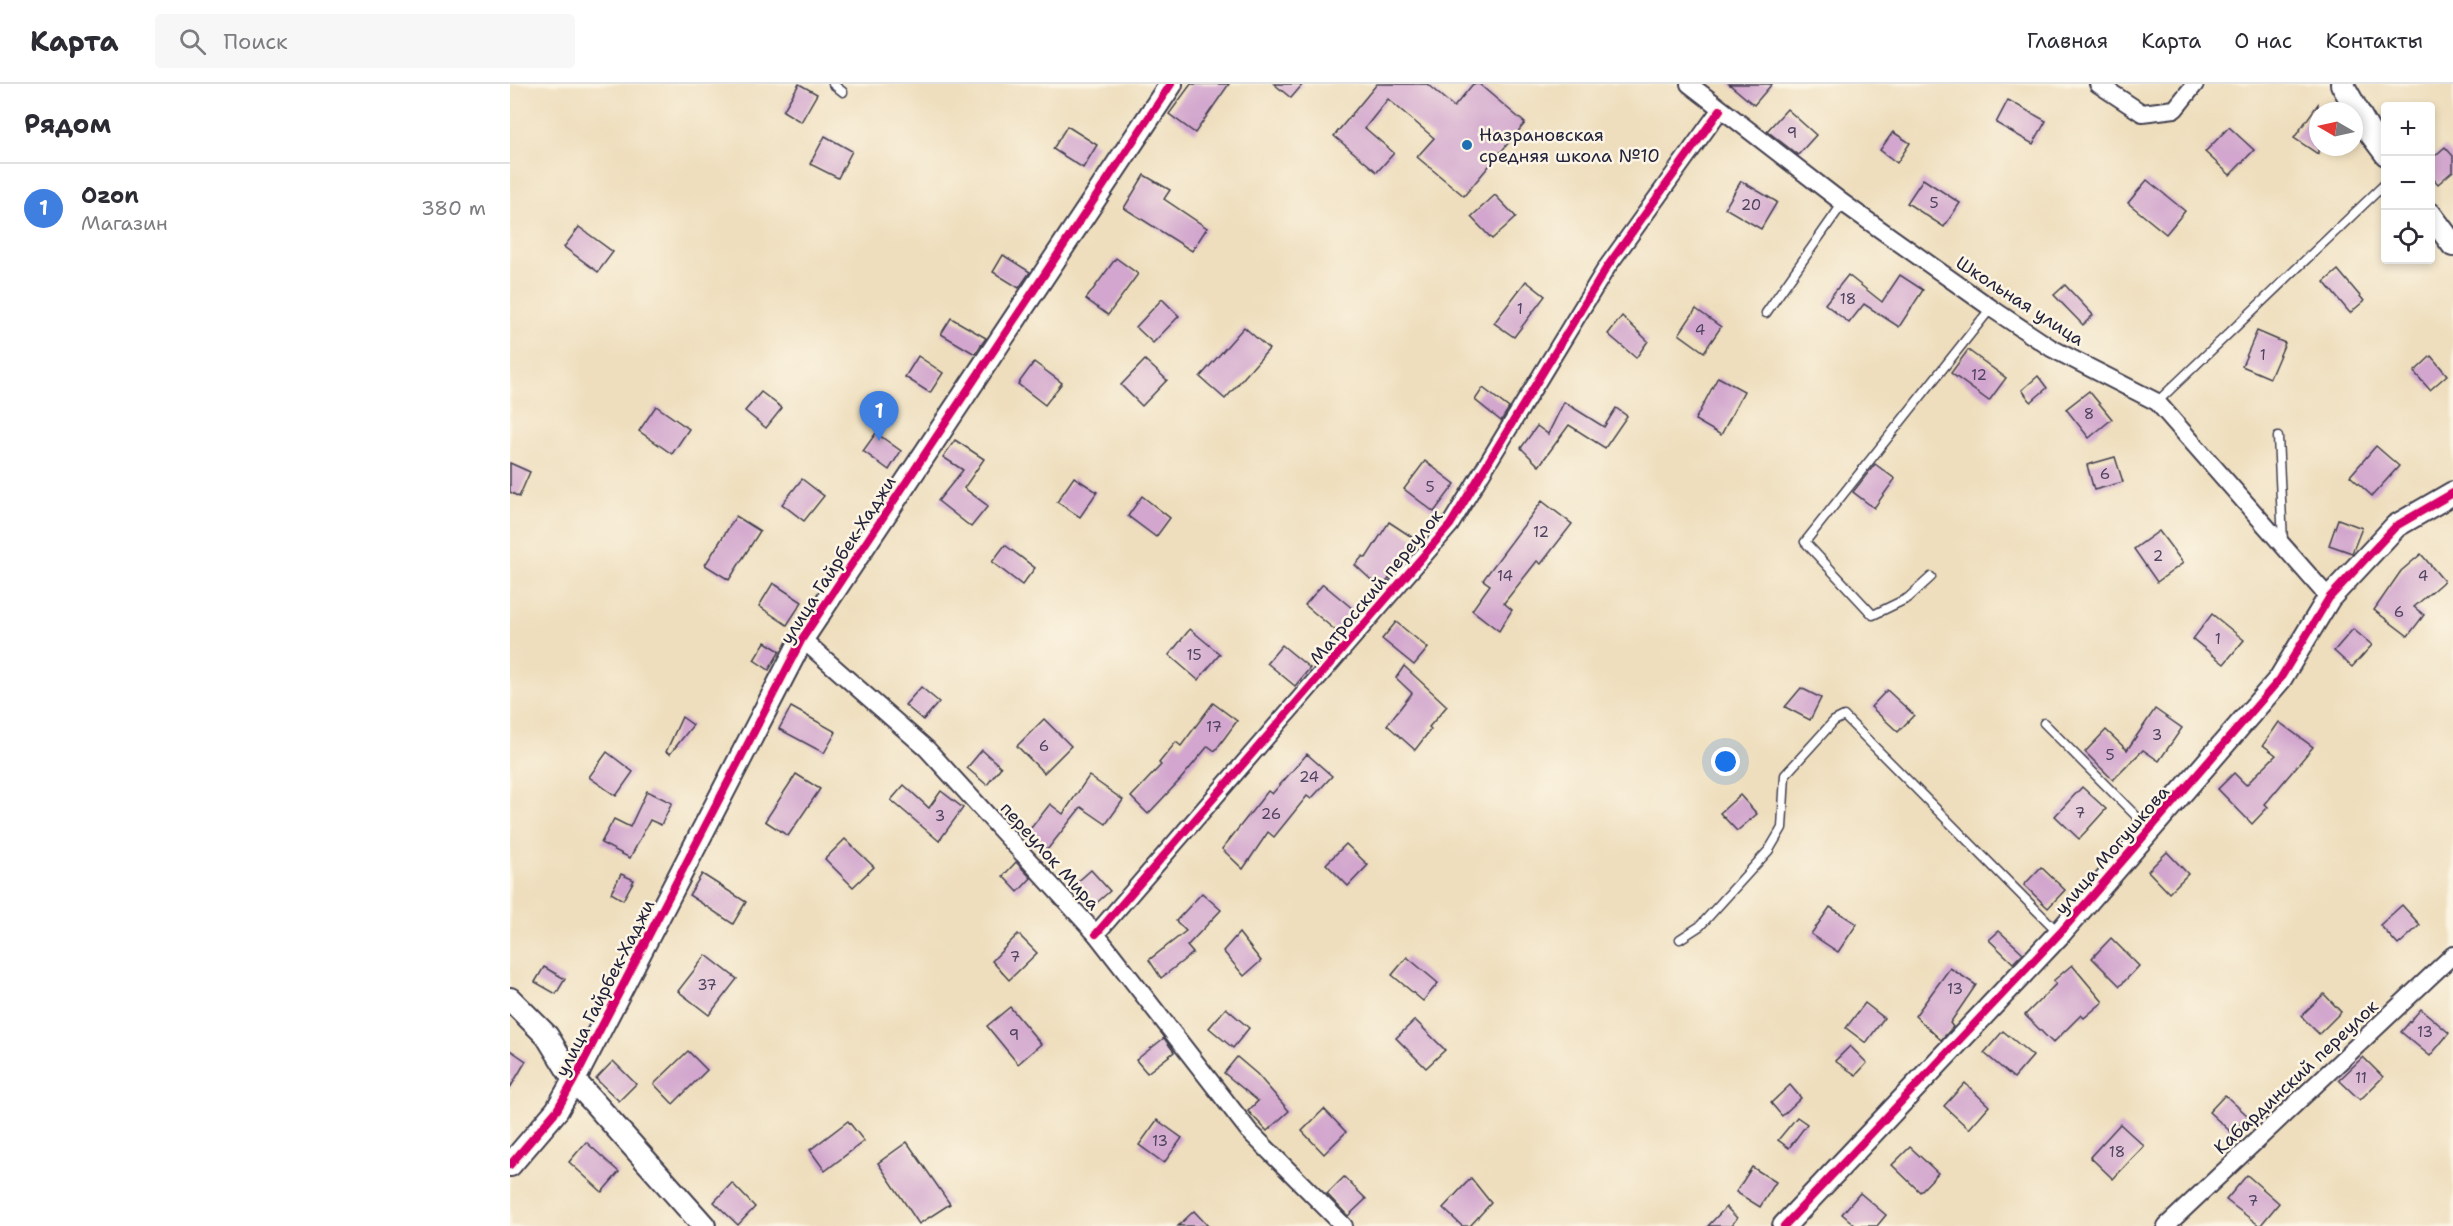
<!DOCTYPE html>
<html lang="ru">
<head>
<meta charset="utf-8">
<style>
  :root { --surface:#fff; --page:#f7f7f7; --text:#2b2b33; --muted:#7c7c81; --line:#e1e1e2; --accent:#1f6fb2 }
  body { margin:0; font-family:"Shantell Sans",sans-serif; background:var(--page); color:var(--text) }
  .controls { position:absolute; right:18px; top:18px; display:grid; overflow:hidden; border-radius:6px; box-shadow:0 3px 9px #0003 }
  .controls button { width:54px; height:54px; display:grid; place-items:center; padding:0; border:0; border-bottom:2px solid var(--line); background:var(--surface); color:var(--text); font:30px sans-serif }
  .compass { position:absolute; left:1799px; top:18px; width:54px; height:54px; border-radius:50%; background:var(--surface); box-shadow:0 3px 9px #0003; rotate:279deg }
  .you { position:absolute; left:1216px; top:678px; width:21px; height:21px; margin:-15px; border:4px solid #fff; border-radius:50%; background:#1a73e8; box-shadow:0 0 0 9px #1a73e833 }
  .badge { display:grid; place-items:center; width:39px; height:39px; border-radius:50%; background:var(--accent); color:#fff; font-size:20px; font-weight:700 }
  .pin { position:absolute; translate:-50% -50px; filter:drop-shadow(0 2px 3px #0008) }
  .pin::after { content:''; position:absolute; top:32px; width:21px; height:18px; background:inherit; clip-path:polygon(0 0,100% 0,50% 100%) }
  .list { margin:0; padding:0; list-style:none }
  h2 { display:flex; justify-content:space-between; align-items:center; height:78px; margin:0; padding:0 24px; font-size:26px }
  h2 small { font-size:20px; font-weight:400; color:var(--muted) }
  .list li { display:grid; grid-template-columns:39px 1fr auto; gap:18px; align-items:center; box-sizing:border-box; height:90px; padding:0 24px; border-top:2px solid var(--line) }
  .list b { display:block; font-size:22px; white-space:nowrap }
  .list p { margin:0; font-size:20px; white-space:nowrap; color:var(--muted) }
  .list em { font-size:20px; font-style:normal; color:var(--muted) }
  .icon { flex:none; width:33px; height:33px; fill:none; stroke:currentColor; stroke-width:2; stroke-linecap:round; stroke-linejoin:round }
  .map { position:relative; flex:none; width:1943px; height:1142px; overflow:hidden }
  header { display:flex; align-items:center; gap:36px; box-sizing:border-box; height:84px; padding:0 30px; background:var(--surface); border-bottom:2px solid var(--line) }
  header strong { font-size:28px }
  nav { display:flex; gap:33px; margin-inline-start:auto; font-size:21px }
  .search { width:420px; height:54px; background:var(--page); display:flex; align-items:center; gap:15px; box-sizing:border-box; padding:0 21px; border-radius:6px; color:var(--muted); font-size:22px }
  main { display:flex }
  aside { flex:1; background:var(--surface) }
  .map>svg:first-child { display:block }
  .building { fill:#d2a6ce }
  .lines { fill:none; stroke-linecap:round; stroke-linejoin:round }
  .lane-casing { stroke:#413e4e; stroke-width:11 }
  .street-casing { stroke:#413e4e; stroke-width:20 }
  .secondary-casing { stroke:#413e4e; stroke-width:26 }
  .lane { stroke:#fff; stroke-width:8 }
  .street { stroke:#fff; stroke-width:16 }
  .secondary { stroke:#fff; stroke-width:22 }
  .cycleway-casing { stroke:#fcf5e5; stroke-width:11 }
  .cycleway { stroke:#d6006c; stroke-width:8 }
  .poi-dot { fill:#1f6fb2; stroke:#fcf5e5; stroke-width:2 }
  .labels { text-anchor:middle; stroke-width:5; stroke-linejoin:round; paint-order:stroke }
  .number-label { font-size:15px; fill:#4e4360 }
  .poi-label { font-size:18px; fill:#22223b; stroke:#fcf5e5; text-anchor:start }
  .street-label { font-size:18px; fill:#22223b; stroke:#fcf5e5 }
</style>
</head>
<body>
<header>
<strong>Карта</strong>
<div class="search"><svg class="icon" aria-label="search" viewBox="0 0 24 24"><circle cx="10" cy="10" r="6"/><path d="M15 15l6 6"/></svg>Поиск</div>
<nav><a>Главная</a><a>Карта</a><a>О нас</a><a>Контакты</a></nav>
</header>
<main>
<aside>
<h2>Рядом<small></small></h2>
<ul class="list">
<li><span class="badge" style="background:#3f7fe0">1</span><div><b>Ozon</b><p>Магазин</p></div><em>380 m</em></li>
</ul>
</aside>
<div class="map">
<svg width="1943" height="1142" viewBox="0 0 1943 1142">
  <rect width="100%" height="100%" fill="#fcf5e5"/>
  <filter id="ink" filterUnits="userSpaceOnUse"><feTurbulence type="fractalNoise" baseFrequency=".0167" numOctaves="2"/><feDisplacementMap in="SourceGraphic" scale="12" xChannelSelector="R" yChannelSelector="G"/><feConvolveMatrix kernelMatrix="1 2 1 2 8 2 1 2 1" color-interpolation-filters="sRGB"/></filter>
  <filter id="wash" filterUnits="userSpaceOnUse"><feTurbulence type="fractalNoise" baseFrequency=".008" numOctaves="4" result="noise"/><feDisplacementMap in="SourceGraphic" scale="24" xChannelSelector="R" yChannelSelector="G"/><feGaussianBlur stdDeviation="1.35" result="paint"/><feColorMatrix in="noise" values="0 0 0 0 0 0 0 0 0 0 0 0 0 0 0 0 0 1.4 0 .05"/><feComposite in="paint" operator="in"/></filter>
  <g filter="url(#wash)">
    <rect width="100%" height="100%" fill="#eedebd"/>
    <g id="blocks">
      <g class="building">
        <polygon points="289,0 307,10 291,38 273,27"/>
        <polygon points="681,0 719,0 685,49 659,30"/>
        <polygon points="764,0 793,0 781,14"/>
        <polygon points="867,0 917,0 944,23 963,0 969,0 1015,39 954,112 907,73 924,54 878,15 855,44 884,69 867,88 824,52"/>
        <polygon points="1219,0 1262,0 1244,21"/>
        <polygon points="1498,16 1536,37 1523,60 1486,39"/>
        <polygon points="1808,20 1808,70 1784,54"/>
        <polygon points="1277,25 1306,51 1288,71 1257,47"/>
        <polygon points="557,42 587,61 573,84 543,65"/>
        <polygon points="1719,43 1744,66 1720,91 1695,68"/>
        <polygon points="1383,48 1400,59 1387,79 1370,66"/>
        <polygon points="315,52 342,67 328,94 300,80"/>
        <polygon points="1935,63 1943,72 1943,87 1928,100 1920,91 1920,76"/>
        <polygon points="634,91 660,106 654,115 697,144 682,167 614,124"/>
        <polygon points="1413,95 1450,119 1434,143 1397,119"/>
        <polygon points="1637,96 1675,127 1656,150 1618,119"/>
        <polygon points="1231,97 1267,118 1251,145 1215,124"/>
        <polygon points="985,111 1006,133 982,155 961,133"/>
        <polygon points="69,143 103,168 88,188 54,163"/>
        <polygon points="493,171 520,188 509,204 483,188"/>
        <polygon points="606,174 628,190 598,231 576,215"/>
        <polygon points="1828,186 1854,217 1840,229 1814,198"/>
        <polygon points="1338,191 1372,218 1390,191 1413,206 1389,243 1354,220 1339,239 1315,220"/>
        <polygon points="1016,197 1035,212 1004,253 984,239"/>
        <polygon points="1555,201 1583,231 1573,241 1544,211"/>
        <polygon points="652,215 669,232 643,259 626,243"/>
        <polygon points="1186,225 1211,243 1194,268 1169,250"/>
        <polygon points="1112,232 1138,257 1126,274 1098,250"/>
        <polygon points="441,234 476,254 465,270 431,250"/>
        <polygon points="734,243 759,265 715,315 690,293"/>
        <polygon points="1747,247 1775,259 1760,294 1732,282"/>
        <polygon points="1458,266 1496,294 1479,317 1441,289"/>
        <polygon points="408,272 433,289 420,309 395,293"/>
        <polygon points="1921,272 1937,291 1920,306 1904,288"/>
        <polygon points="635,276 657,296 632,322 611,301"/>
        <polygon points="524,278 552,299 535,321 508,300"/>
        <polygon points="1528,292 1537,304 1521,318 1512,306"/>
        <polygon points="1208,293 1234,307 1211,351 1185,336"/>
        <polygon points="973,304 999,324 991,337 965,316"/>
        <polygon points="1579,307 1602,335 1579,354 1556,325"/>
        <polygon points="251,308 272,324 256,344 235,327"/>
        <polygon points="1054,318 1094,343 1106,324 1117,332 1095,364 1059,341 1029,382 1011,364 1027,342 1038,350"/>
        <polygon points="146,322 179,345 162,370 129,347"/>
        <polygon points="366,349 391,367 379,386 353,367"/>
        <polygon points="445,356 474,375 454,404 478,422 461,443 428,417 453,386 433,373"/>
        <polygon points="1866,362 1889,382 1862,412 1840,392"/>
        <polygon points="1605,373 1613,398 1584,406 1577,381"/>
        <polygon points="915,377 945,400 924,428 894,405"/>
        <polygon points="0,379 20,388 9,413 0,408"/>
        <polygon points="1365,380 1385,395 1364,424 1343,408"/>
        <polygon points="564,393 587,408 570,433 547,418"/>
        <polygon points="292,395 314,412 294,437 272,420"/>
        <polygon points="632,412 660,434 646,453 618,432"/>
        <polygon points="1032,417 1062,440 1031,480 1027,477 994,519 1002,526 989,547 962,526 980,501 973,496"/>
        <polygon points="226,432 250,447 219,496 195,481"/>
        <polygon points="1828,435 1852,444 1842,469 1819,461"/>
        <polygon points="879,438 908,457 871,505 845,481 853,472 856,474"/>
        <polygon points="1649,447 1673,479 1647,498 1624,465"/>
        <polygon points="495,461 525,484 512,501 482,478"/>
        <polygon points="1911,470 1934,497 1904,523 1914,531 1898,552 1864,526 1891,487"/>
        <polygon points="263,499 292,518 277,541 249,522"/>
        <polygon points="813,500 849,530 831,551 795,521"/>
        <polygon points="1702,530 1734,556 1714,580 1683,555"/>
        <polygon points="886,538 918,564 904,581 872,555"/>
        <polygon points="680,545 710,570 688,596 659,571"/>
        <polygon points="1843,545 1862,561 1842,583 1824,567"/>
        <polygon points="255,558 270,567 259,586 244,576"/>
        <polygon points="772,561 800,584 785,602 757,579"/>
        <polygon points="894,582 937,622 919,643 921,645 905,666 877,641 902,609 886,594"/>
        <polygon points="411,603 429,618 413,636 395,621"/>
        <polygon points="1291,604 1311,614 1300,636 1275,623"/>
        <polygon points="1377,606 1404,631 1388,648 1361,623"/>
        <polygon points="703,619 727,637 705,667 698,662 670,696 638,730 621,713 651,681 649,679 666,658 671,662"/>
        <polygon points="281,623 326,648 314,669 269,645"/>
        <polygon points="1645,625 1672,644 1649,677 1633,666 1603,696 1575,668 1596,646 1617,666"/>
        <polygon points="172,633 183,641 160,670 156,668"/>
        <polygon points="534,635 561,662 534,689 507,662"/>
        <polygon points="1769,638 1803,663 1755,720 1758,723 1742,740 1708,705 1724,689 1736,701 1766,671 1753,661"/>
        <polygon points="472,666 491,683 477,701 457,684"/>
        <polygon points="97,668 123,688 106,712 79,693"/>
        <polygon points="797,670 822,692 801,715 797,712 764,753 758,748 733,785 712,765 758,707 762,710"/>
        <polygon points="286,690 310,705 278,752 255,737"/>
        <polygon points="579,692 613,716 596,740 571,723 537,766 517,749 540,720 553,730"/>
        <polygon points="394,701 419,724 431,707 453,724 429,757 381,716"/>
        <polygon points="1572,703 1596,725 1569,755 1545,732"/>
        <polygon points="137,707 162,719 151,741 140,736 120,774 91,759 104,735 120,743"/>
        <polygon points="1230,711 1247,730 1227,747 1210,729"/>
        <polygon points="335,755 364,783 343,803 315,775"/>
        <polygon points="836,760 858,781 838,802 816,780"/>
        <polygon points="1657,768 1678,790 1659,809 1638,787"/>
        <polygon points="506,778 521,794 508,808 493,792"/>
        <polygon points="1531,783 1555,806 1538,824 1514,801"/>
        <polygon points="581,786 600,807 583,822 564,801"/>
        <polygon points="111,790 124,796 113,816 101,809"/>
        <polygon points="192,790 236,818 223,840 179,811"/>
        <polygon points="692,809 711,826 677,862 683,869 651,894 639,876 676,847 666,837"/>
        <polygon points="1892,821 1910,841 1888,861 1870,841"/>
        <polygon points="1320,823 1347,840 1328,868 1301,850"/>
        <polygon points="1489,847 1513,869 1503,879 1479,856"/>
        <polygon points="729,849 751,877 734,892 713,867"/>
        <polygon points="508,850 527,869 499,896 482,877"/>
        <polygon points="1601,854 1629,882 1610,902 1582,874"/>
        <polygon points="196,871 227,895 199,931 168,907"/>
        <polygon points="897,873 928,899 913,917 882,891"/>
        <polygon points="1562,881 1593,918 1574,934 1571,931 1543,959 1515,931 1546,900 1543,897"/>
        <polygon points="34,883 55,895 46,910 25,898"/>
        <polygon points="1440,884 1466,901 1440,939 1443,943 1431,956 1405,932"/>
        <polygon points="1814,910 1831,928 1809,950 1791,932"/>
        <polygon points="1355,919 1374,934 1356,959 1336,944"/>
        <polygon points="500,923 531,960 508,980 477,942"/>
        <polygon points="716,924 739,944 723,964 699,944"/>
        <polygon points="1911,925 1939,949 1920,972 1891,948"/>
        <polygon points="905,936 935,966 916,984 886,954"/>
        <polygon points="1493,947 1523,972 1504,994 1474,969"/>
        <polygon points="654,954 664,968 637,989 626,976"/>
        <polygon points="1340,962 1357,979 1346,991 1325,977"/>
        <polygon points="0,966 16,977 0,1004"/>
        <polygon points="178,967 197,986 163,1020 144,1000"/>
        <polygon points="727,973 747,990 779,1027 757,1047 738,1027 748,1017 714,989"/>
        <polygon points="1853,973 1873,993 1850,1016 1829,996"/>
        <polygon points="103,977 126,1000 109,1017 86,995"/>
        <polygon points="1455,999 1479,1022 1459,1045 1434,1022"/>
        <polygon points="1280,1001 1291,1014 1272,1032 1261,1019"/>
        <polygon points="1715,1011 1738,1032 1722,1049 1699,1028"/>
        <polygon points="814,1025 836,1048 814,1070 792,1047"/>
        <polygon points="1287,1033 1297,1040 1279,1064 1268,1056"/>
        <polygon points="647,1036 672,1054 654,1079 629,1061"/>
        <polygon points="338,1037 354,1057 315,1087 300,1066"/>
        <polygon points="1610,1040 1634,1062 1603,1095 1580,1073"/>
        <polygon points="76,1058 109,1088 92,1108 59,1078"/>
        <polygon points="397,1058 440,1120 409,1140 368,1079"/>
        <polygon points="1400,1063 1428,1089 1410,1108 1382,1081"/>
        <polygon points="1242,1083 1266,1098 1250,1123 1226,1108"/>
        <polygon points="1737,1091 1769,1119 1750,1142 1716,1116"/>
        <polygon points="834,1093 856,1115 838,1132 817,1110"/>
        <polygon points="961,1094 981,1119 960,1142 952,1142 933,1124"/>
        <polygon points="222,1099 245,1123 228,1141 204,1118"/>
        <polygon points="1350,1109 1376,1131 1367,1142 1346,1142 1332,1130"/>
        <polygon points="1216,1123 1227,1134 1221,1142 1198,1142"/>
        <polygon points="684,1127 698,1142 668,1142"/>
      </g>
    </g>
  </g>
  <g filter="url(#ink)">
    <use href="#blocks" fill-opacity="0" stroke="#413e4e" stroke-width="1.5"/>
    <g class="lines">
      <defs>
        <g id="lane">
          <polyline points="323,0 333,8"/>
          <polyline points="1256,229 1333,119"/>
          <polyline points="1647,318 1876,99"/>
          <polyline points="1768,353 1773,458"/>
          <polyline points="1421,493 1398,514 1363,531 1295,458 1481,224"/>
          <polyline points="1534,639 1639,745"/>
          <polyline points="1170,855 1190,842 1259,766 1272,744 1275,691 1324,637 1334,632 1549,849"/>
        </g>
        <g id="street">
          <polyline points="1179,0 1333,119 1481,224 1541,264 1647,318 1819,514"/>
          <polyline points="1588,0 1632,29 1665,25 1685,0"/>
          <polyline points="292,555 417,665 586,850 739,1047 834,1142"/>
          <polyline points="586,850 940,441 1097,183 1210,26"/>
          <polyline points="1656,1142 1943,871"/>
        </g>
        <g id="secondary">
          <polyline points="1832,0 1858,46 1876,70"/>
          <polyline points="1920,130 1943,161"/>
          <polyline points="0,915 37,952 64,996 194,1142"/>
          <polyline points="0,1081 47,1026 64,996 292,555 661,0"/>
          <polyline points="1274,1142 1550,849 1770,595 1819,514 1886,442 1943,409"/>
        </g>
      </defs>
      <use href="#lane" class="lane-casing"/>
      <use href="#street" class="street-casing"/>
      <use href="#secondary" class="secondary-casing"/>
      <use href="#lane" class="lane"/>
      <use href="#street" class="street"/>
      <use href="#secondary" class="secondary"/>
      <defs>
        <g id="cycleway">
          <polyline points="586,850 940,441 1097,183 1210,26"/>
          <polyline points="0,1081 47,1026 64,996 292,555 661,0"/>
          <polyline points="1274,1142 1550,849 1770,595 1819,514 1886,442 1943,409"/>
        </g>
      </defs>
      <use href="#cycleway" class="cycleway-casing"/>
      <use href="#cycleway" class="cycleway"/>
    </g>
  </g>
  <circle class="poi-dot" cx="957" cy="61" r="6"/>
  <g class="labels">
    <g class="number-label">
      <text x="1282" y="54">9</text>
      <text x="1424" y="124">5</text>
      <text x="1241" y="126">20</text>
      <text x="1338" y="220">18</text>
      <text x="1010" y="230">1</text>
      <text x="1190" y="251">4</text>
      <text x="1753" y="276">1</text>
      <text x="1469" y="296">12</text>
      <text x="1579" y="335">8</text>
      <text x="1595" y="395">6</text>
      <text x="920" y="408">5</text>
      <text x="1031" y="453">12</text>
      <text x="1648" y="477">2</text>
      <text x="995" y="497">14</text>
      <text x="1913" y="497">4</text>
      <text x="1889" y="533">6</text>
      <text x="1708" y="560">1</text>
      <text x="684" y="576">15</text>
      <text x="704" y="648">17</text>
      <text x="1647" y="656">3</text>
      <text x="534" y="667">6</text>
      <text x="1600" y="676">5</text>
      <text x="799" y="698">24</text>
      <text x="1570" y="734">7</text>
      <text x="761" y="735">26</text>
      <text x="430" y="737">3</text>
      <text x="505" y="878">7</text>
      <text x="197" y="906">37</text>
      <text x="1445" y="910">13</text>
      <text x="1915" y="953">13</text>
      <text x="504" y="956">9</text>
      <text x="1851" y="999">11</text>
      <text x="650" y="1062">13</text>
      <text x="1607" y="1073">18</text>
      <text x="1743" y="1122">7</text>
    </g>
    <g class="poi-label">
      <text x="969" y="57">Назрановская<tspan x="969" dy="21">средняя школа №10</tspan></text>
    </g>
    <g class="street-label">
      <text transform="translate(1510 217) rotate(33)" y="6">Школьная улица</text>
      <text transform="translate(328 476) rotate(-57)" y="6">улица Гайрбек-Хаджи</text>
      <text transform="translate(866 503) rotate(-50)" y="6">Матросский переулок</text>
      <text transform="translate(1602 766) rotate(-49)" y="6">улица Могушкова</text>
      <text transform="translate(540 772) rotate(48)" y="6">переулок Мира</text>
      <text transform="translate(95 904) rotate(-63)" y="6">улица Гайрбек-Хаджи</text>
      <text transform="translate(1786 993) rotate(-43)" y="6">Кабардинский переулок</text>
    </g>
  </g>
</svg>
<div class="controls">
<button>+</button>
<button>−</button>
<button><svg class="icon" aria-label="locate" viewBox="0 0 24 24"><circle cx="12" cy="12" r="6"/><path d="M12 2v4M12 18v4M2 12h4M18 12h4"/></svg></button>
</div>
<svg class="compass" viewBox="-18 -18 36 36"><path d="M0-13l5 13h-10z" fill="#e53935"/><path d="M0 13l5-13h-10z" fill="#7c7c81"/></svg>
<div class="you"></div>
<div class="pin badge" style="left:369px;top:357px;background:#3f7fe0">1</div>
</div>
</main>
</body>
</html>
